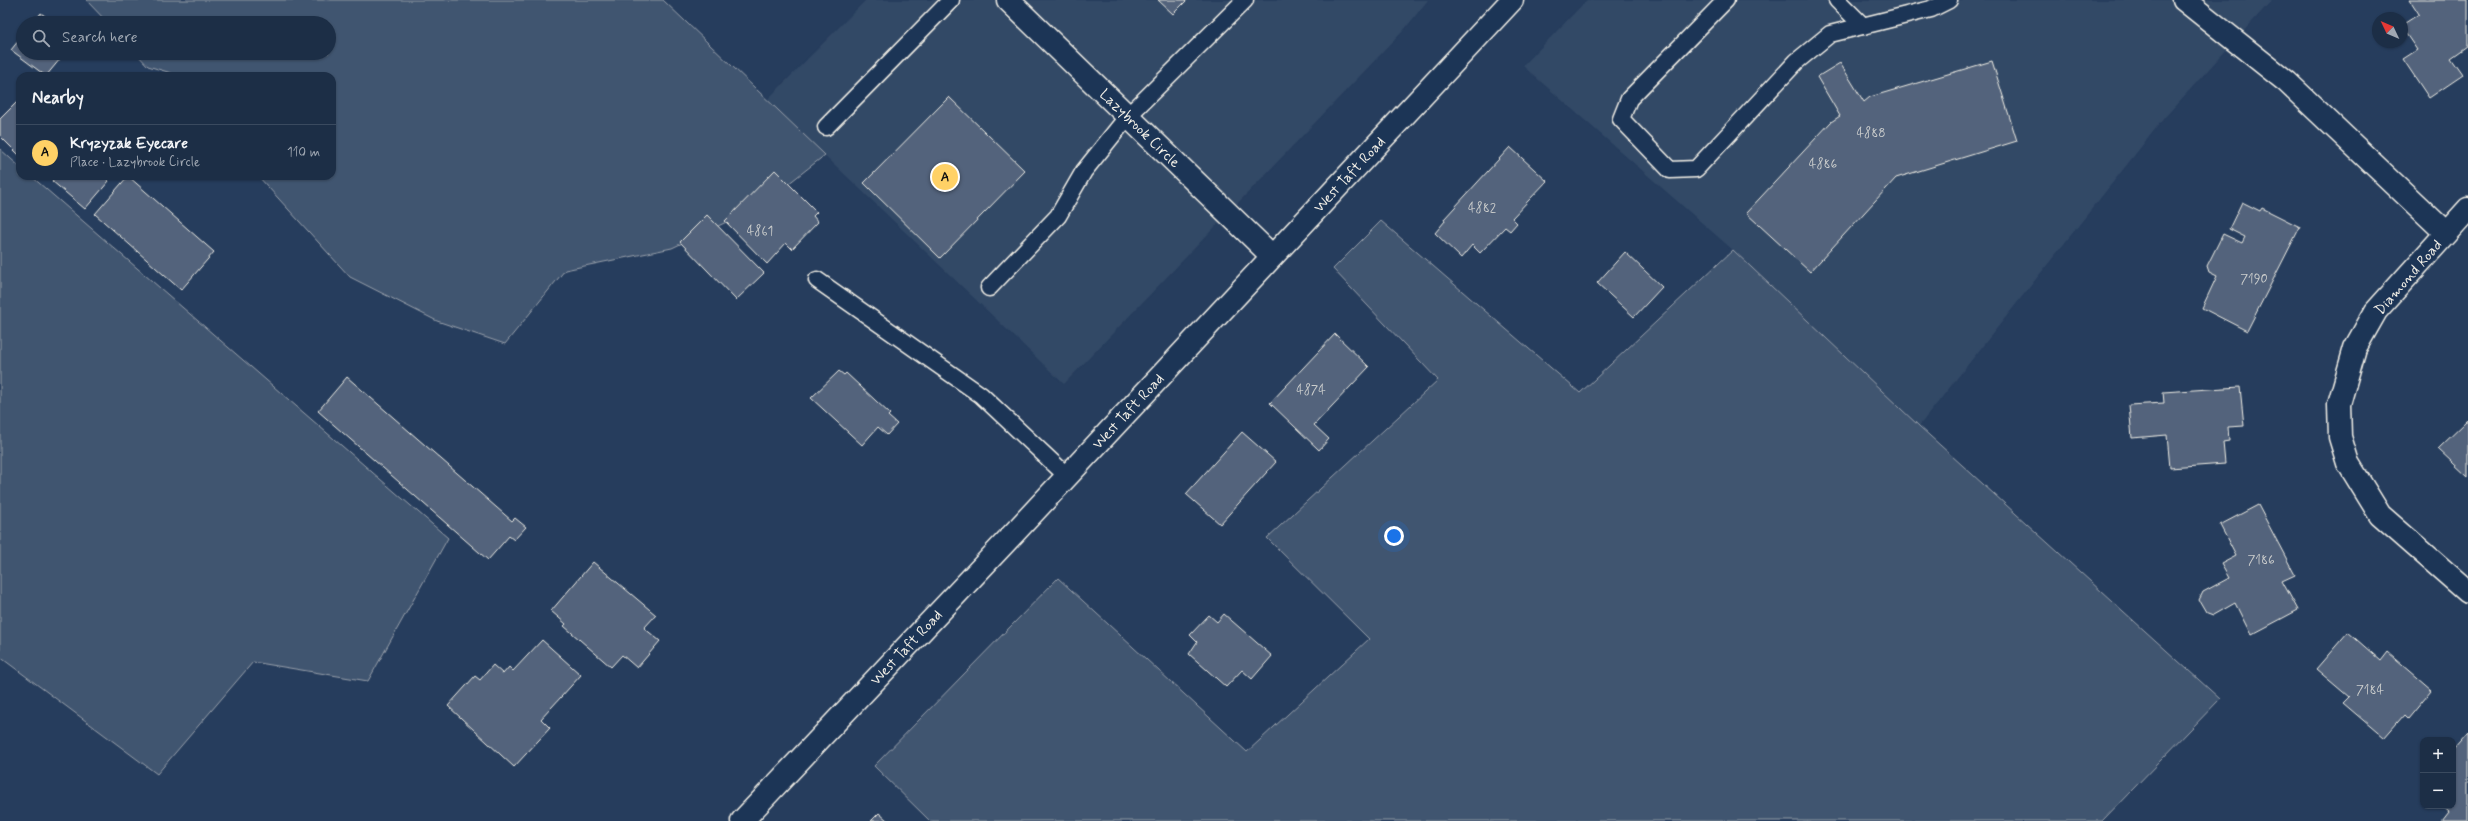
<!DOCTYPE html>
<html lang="en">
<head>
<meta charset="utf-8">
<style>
  :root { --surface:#1c2e46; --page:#293a51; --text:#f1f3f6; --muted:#a0a8b3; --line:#3a4a5f; --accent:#ffd166 }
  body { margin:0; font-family:Mynerve,sans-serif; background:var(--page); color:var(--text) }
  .controls { position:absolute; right:12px; bottom:12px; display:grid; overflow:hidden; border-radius:8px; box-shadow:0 1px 3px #0004 }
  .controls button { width:36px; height:36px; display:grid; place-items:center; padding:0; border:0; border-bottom:1px solid var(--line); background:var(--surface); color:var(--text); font:20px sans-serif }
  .compass { position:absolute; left:2372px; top:12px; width:36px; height:36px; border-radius:50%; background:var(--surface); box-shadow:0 1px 3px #0004; rotate:314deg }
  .you { position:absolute; left:1394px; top:536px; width:14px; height:14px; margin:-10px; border:3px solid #fff; border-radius:50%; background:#1a73e8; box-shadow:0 0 0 6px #1a73e833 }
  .badge { display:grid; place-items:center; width:26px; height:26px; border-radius:50%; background:var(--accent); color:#111; font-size:13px; font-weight:700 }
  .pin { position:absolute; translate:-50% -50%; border:2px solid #fff; box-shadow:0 1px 4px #0006 }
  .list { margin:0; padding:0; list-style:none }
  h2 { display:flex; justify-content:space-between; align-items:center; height:52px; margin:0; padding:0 16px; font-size:17px }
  h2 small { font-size:13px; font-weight:400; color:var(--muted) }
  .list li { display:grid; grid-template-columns:26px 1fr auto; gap:12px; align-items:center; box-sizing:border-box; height:56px; padding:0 16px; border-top:1px solid var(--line) }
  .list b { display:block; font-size:15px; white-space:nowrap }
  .list p { margin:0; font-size:13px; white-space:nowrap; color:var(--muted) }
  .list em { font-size:13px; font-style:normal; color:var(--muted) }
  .icon { flex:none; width:22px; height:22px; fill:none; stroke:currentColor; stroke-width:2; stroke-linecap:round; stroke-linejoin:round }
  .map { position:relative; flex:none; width:2468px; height:821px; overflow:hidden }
  .search { position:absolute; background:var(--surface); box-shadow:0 1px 3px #0004; left:16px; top:16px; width:320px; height:44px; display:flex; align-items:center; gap:10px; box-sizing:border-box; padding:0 14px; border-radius:22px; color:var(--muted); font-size:15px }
  .panel { position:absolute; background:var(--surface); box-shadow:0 1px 3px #0004; left:16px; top:72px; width:320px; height:108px; border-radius:12px }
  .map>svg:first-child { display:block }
  .built { fill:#334966 }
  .green { fill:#40546f; stroke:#9aa2ac }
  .building { fill:#52647b; stroke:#f4f1e8 }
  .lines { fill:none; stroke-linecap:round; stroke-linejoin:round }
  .service-casing { stroke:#f4f1e8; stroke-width:19 }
  .minor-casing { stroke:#f4f1e8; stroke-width:25 }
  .secondary-casing { stroke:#f4f1e8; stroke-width:25 }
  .service { stroke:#1d3557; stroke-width:16 }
  .minor { stroke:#1d3557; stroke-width:22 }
  .secondary { stroke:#1d3557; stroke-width:22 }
  .labels { text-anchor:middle; stroke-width:3.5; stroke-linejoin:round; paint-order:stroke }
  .number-label { font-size:13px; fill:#cccecd }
  .street-label { font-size:15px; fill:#f4f1e8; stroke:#1d3557 }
</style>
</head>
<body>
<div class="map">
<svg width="2468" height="821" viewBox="0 0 2468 821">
  <rect width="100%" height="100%" fill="#263d5d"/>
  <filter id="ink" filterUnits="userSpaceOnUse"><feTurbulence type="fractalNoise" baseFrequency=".025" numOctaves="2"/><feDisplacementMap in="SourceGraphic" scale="8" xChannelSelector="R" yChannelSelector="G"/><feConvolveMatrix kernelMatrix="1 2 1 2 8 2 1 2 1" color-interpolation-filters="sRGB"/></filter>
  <g filter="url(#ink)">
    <g class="built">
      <polygon points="866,0 1428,0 1403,31 1064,384 767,100"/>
      <polygon points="1587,0 2272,0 2164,118 1919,426 1733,250 1523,66"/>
    </g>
    <g class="green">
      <polygon points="86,0 663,0 825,155 760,206 672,248 565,270 505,344 437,321 350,277 258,176 332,176 332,76 181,76 148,66 136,53 329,53 329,23 108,23"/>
      <polygon points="0,149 20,167 20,176 31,176 448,538 368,681 253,662 157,774 0,657"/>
      <polygon points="1381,221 1580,393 1733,250 1919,426 2220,699 2102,821 930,821 874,766 1058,578 1247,752 1369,639 1267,538 1438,380 1333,269"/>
    </g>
    <g class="building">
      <polygon points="1158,0 1187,0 1173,14"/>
      <polygon points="2410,0 2468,0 2468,46 2451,58 2463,75 2429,98 2403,59 2417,50 2402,28 2402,25 2419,14"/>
      <polygon points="41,13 54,23 33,23"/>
      <polygon points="23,35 23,53 65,53 46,76 11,50"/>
      <polygon points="1992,61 2017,141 1896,178 1810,272 1746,213 1831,122 1840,116 1817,77 1840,63 1864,102 1870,97"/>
      <polygon points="949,97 1025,171 940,258 864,183"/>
      <polygon points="20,99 20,156 0,136 0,119"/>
      <polygon points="1510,147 1547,181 1512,218 1517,223 1510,231 1505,227 1480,253 1472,245 1461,258 1435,233 1445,221 1444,219"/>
      <polygon points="775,170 817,212 813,216 818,222 792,249 786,243 767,264 725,221"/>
      <polygon points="56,176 103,176 109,181 85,209 52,181"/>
      <polygon points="128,176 214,252 181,290 95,214"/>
      <polygon points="2242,202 2260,211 2262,208 2300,227 2247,331 2202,308 2217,276 2209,272 2207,266 2223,234 2242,243 2245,237 2229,229"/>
      <polygon points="707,215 764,273 736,300 680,242"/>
      <polygon points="1625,252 1662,287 1634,317 1597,283"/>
      <polygon points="1335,334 1369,367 1314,425 1329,439 1319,450 1270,403"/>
      <polygon points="839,371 844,375 846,373 890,414 888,416 897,424 887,435 878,427 862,445 811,398"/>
      <polygon points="347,377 512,521 515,518 526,527 514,540 509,536 488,560 318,411"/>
      <polygon points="2240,387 2244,426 2228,427 2229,441 2223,442 2225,464 2170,468 2167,435 2132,438 2129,405 2164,403 2163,392"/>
      <polygon points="2468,420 2468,477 2438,449"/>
      <polygon points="1242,432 1276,462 1220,524 1186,494"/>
      <polygon points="2258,505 2295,575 2282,581 2298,610 2251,635 2235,603 2214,615 2206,612 2199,600 2203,592 2229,578 2221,564 2236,556 2220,525"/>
      <polygon points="593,562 656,615 644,628 660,641 637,668 622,655 611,667 564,626 566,624 551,611"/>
      <polygon points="1224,614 1272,656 1252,679 1242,670 1226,687 1189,654 1197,642 1190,635 1209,615 1217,622"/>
      <polygon points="2348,632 2381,661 2388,652 2432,690 2408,719 2404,715 2384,738 2343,703 2349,697 2316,669"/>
      <polygon points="542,640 581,675 541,719 550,728 514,767 448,706 475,676 480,680 493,665 503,674 509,667 513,671"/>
      <polygon points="2468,733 2468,821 2441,821 2448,812 2441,806 2453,806 2453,750"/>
      <polygon points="879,813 888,821 871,821"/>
    </g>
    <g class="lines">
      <defs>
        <g id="service">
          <polyline points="1726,0 1629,99 1621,119 1670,170 1696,169 1797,61 1830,34 1931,9 1949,0"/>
          <polyline points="1837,0 1863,26"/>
          <polyline points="826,127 951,0"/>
          <polyline points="817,280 981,395 1067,476"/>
          <polyline points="989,288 1058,216 1084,171 1128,116 1245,0"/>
        </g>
        <g id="minor">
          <path id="s1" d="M1008,0l264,256"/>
          <polyline points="2184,0 2287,82 2446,233"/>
          <polyline points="2468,209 2376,311 2355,348 2339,404 2340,437 2348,463 2380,515 2468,592"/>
        </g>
        <g id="secondary">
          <path id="s2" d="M742,821l274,-290 496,-531"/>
        </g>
      </defs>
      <use href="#service" class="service-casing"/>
      <use href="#minor" class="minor-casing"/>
      <use href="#secondary" class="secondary-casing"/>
      <use href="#service" class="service"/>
      <use href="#minor" class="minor"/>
      <use href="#secondary" class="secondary"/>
    </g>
  </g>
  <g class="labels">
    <g class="number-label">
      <text x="1871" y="137">4888</text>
      <text x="1823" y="168">4886</text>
      <text x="1482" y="212">4882</text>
      <text x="760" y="235">4861</text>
      <text x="2254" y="283">7190</text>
      <text x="1311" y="394">4874</text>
      <text x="2261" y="564">7186</text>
      <text x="2370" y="694">7184</text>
    </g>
    <g class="street-label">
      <text dy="5" stroke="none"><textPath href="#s1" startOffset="184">Lazybrook Circle</textPath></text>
      <text dy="5" stroke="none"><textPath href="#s2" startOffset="887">West Taft Road</textPath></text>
      <text transform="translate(2408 277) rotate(-49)" y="5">Diamond Road</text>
      <text dy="5" stroke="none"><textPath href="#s2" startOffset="563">West Taft Road</textPath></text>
      <text dy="5" stroke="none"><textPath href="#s2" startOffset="239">West Taft Road</textPath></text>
    </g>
  </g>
</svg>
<div class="controls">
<button>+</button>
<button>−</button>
</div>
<svg class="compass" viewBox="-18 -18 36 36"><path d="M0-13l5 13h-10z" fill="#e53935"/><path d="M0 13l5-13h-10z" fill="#a0a8b3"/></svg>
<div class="you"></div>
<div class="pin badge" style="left:945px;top:177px">A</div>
<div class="search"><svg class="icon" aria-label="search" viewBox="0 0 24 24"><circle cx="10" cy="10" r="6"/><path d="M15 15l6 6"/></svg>Search here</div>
<section class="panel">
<h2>Nearby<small></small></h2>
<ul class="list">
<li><span class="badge">A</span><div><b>Kryzyzak Eyecare</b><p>Place · Lazybrook Circle</p></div><em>110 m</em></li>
</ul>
</section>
</div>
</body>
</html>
